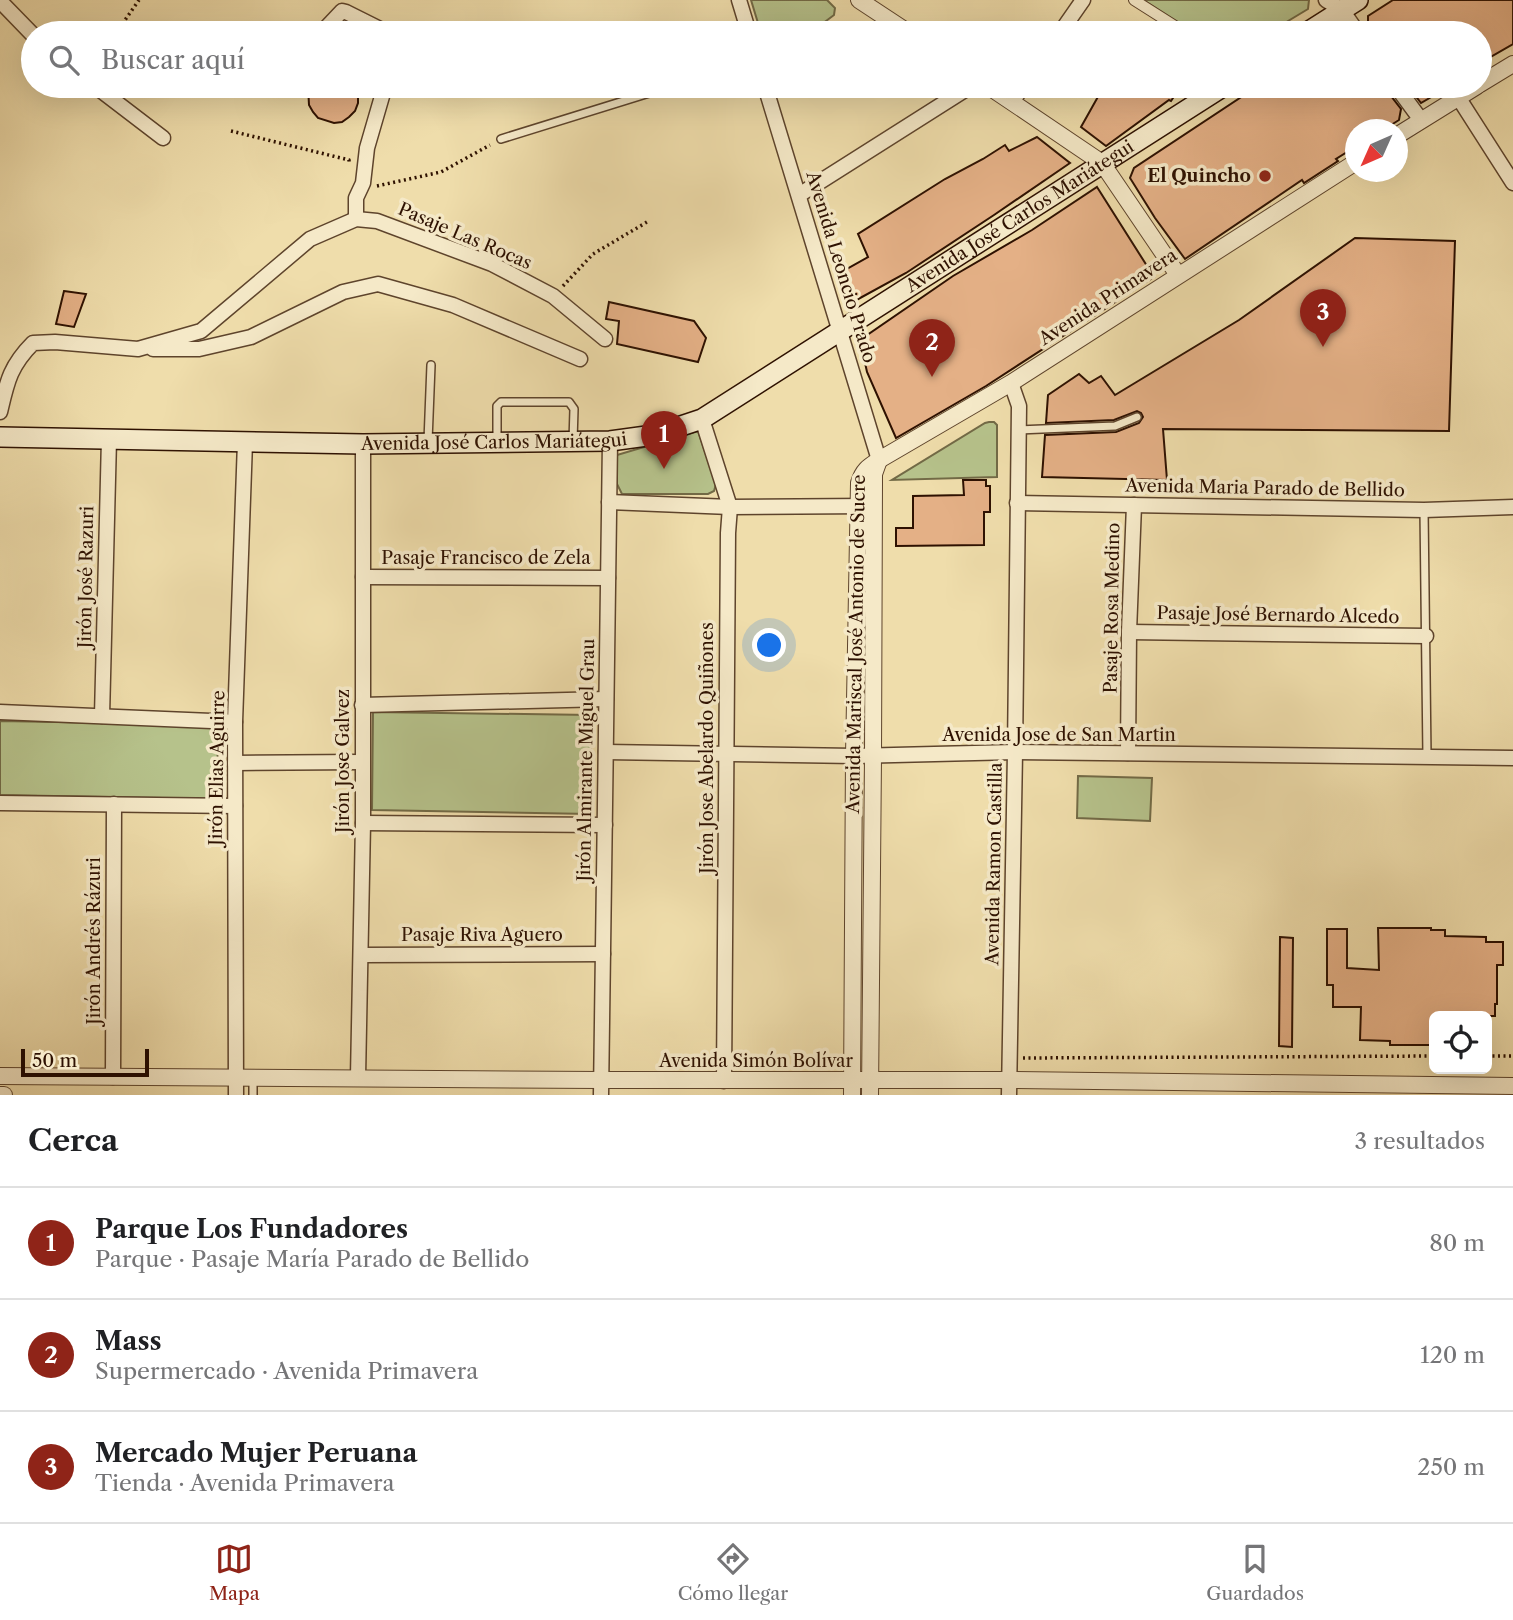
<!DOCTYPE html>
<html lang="es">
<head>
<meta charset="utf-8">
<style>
  :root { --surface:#fff; --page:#f6f6f6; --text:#202124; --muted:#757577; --line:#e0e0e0; --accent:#8f2418 }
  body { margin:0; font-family:"Libre Caslon Text",serif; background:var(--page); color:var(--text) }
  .controls { position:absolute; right:21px; bottom:21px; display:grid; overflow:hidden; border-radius:10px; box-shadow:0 7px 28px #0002 }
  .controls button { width:63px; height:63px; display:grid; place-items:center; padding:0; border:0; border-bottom:2px solid var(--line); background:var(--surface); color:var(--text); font:35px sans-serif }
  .compass { position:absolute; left:1345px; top:119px; width:63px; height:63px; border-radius:50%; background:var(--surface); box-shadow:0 7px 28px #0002; rotate:225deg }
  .scale { position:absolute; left:21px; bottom:18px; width:128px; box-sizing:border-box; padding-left:7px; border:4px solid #2e1101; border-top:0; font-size:19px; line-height:24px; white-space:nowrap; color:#2e1101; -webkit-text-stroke:5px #f5e9c8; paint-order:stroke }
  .you { position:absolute; left:770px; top:646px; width:24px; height:24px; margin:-18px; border:5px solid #fff; border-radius:50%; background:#1a73e8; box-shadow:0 0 0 10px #1a73e833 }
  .badge { display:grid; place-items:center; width:46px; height:46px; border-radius:50%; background:var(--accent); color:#fff; font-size:23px; font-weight:700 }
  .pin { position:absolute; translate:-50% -58px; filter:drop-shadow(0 2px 4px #0008) }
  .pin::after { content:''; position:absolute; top:37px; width:24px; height:21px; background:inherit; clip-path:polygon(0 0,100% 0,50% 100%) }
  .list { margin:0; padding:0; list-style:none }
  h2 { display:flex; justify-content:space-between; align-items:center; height:91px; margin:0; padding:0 28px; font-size:30px }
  h2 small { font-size:23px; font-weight:400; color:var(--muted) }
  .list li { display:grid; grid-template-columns:46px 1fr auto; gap:21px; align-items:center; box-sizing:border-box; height:112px; padding:0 28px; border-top:2px solid var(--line) }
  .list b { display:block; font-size:26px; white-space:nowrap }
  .list p { margin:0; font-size:23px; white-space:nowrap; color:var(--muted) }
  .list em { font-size:23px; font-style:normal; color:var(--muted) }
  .icon { flex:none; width:38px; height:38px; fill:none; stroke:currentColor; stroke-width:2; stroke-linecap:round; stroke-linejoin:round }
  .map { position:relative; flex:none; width:1513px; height:1095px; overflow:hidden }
  .search { position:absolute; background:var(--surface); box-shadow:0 7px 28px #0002; left:21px; right:21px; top:21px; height:77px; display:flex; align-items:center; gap:18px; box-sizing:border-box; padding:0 24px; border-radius:38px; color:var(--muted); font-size:26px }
  .sheet { height:427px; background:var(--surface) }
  nav { display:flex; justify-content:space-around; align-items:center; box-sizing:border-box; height:98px; border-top:2px solid var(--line); background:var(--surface); font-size:19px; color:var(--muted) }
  nav a { display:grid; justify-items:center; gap:4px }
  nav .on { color:var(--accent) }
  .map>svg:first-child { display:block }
  .green { fill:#b6c28b; stroke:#726a46; stroke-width:2 }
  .building { fill:#e4b086; stroke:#2e1101; stroke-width:2 }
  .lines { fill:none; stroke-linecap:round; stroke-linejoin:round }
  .service-casing { stroke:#5e442c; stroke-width:10 }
  .pedestrian-casing { stroke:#5e442c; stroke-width:12 }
  .minor-casing { stroke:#5e442c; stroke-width:17 }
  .tertiary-casing { stroke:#5e442c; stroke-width:18 }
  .secondary-casing { stroke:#2e1101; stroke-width:22 }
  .path { stroke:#2e1101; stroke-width:3.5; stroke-dasharray:2 3.5; stroke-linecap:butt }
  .service { stroke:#f5e9c8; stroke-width:7 }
  .pedestrian { stroke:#f5e9c8; stroke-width:10 }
  .minor { stroke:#f5e9c8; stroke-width:14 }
  .tertiary { stroke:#f5e9c8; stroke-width:16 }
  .secondary { stroke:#f5e9c8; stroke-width:19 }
  .poi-dot { fill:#8f2418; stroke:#f5e9c8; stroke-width:2.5 }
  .labels { text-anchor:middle; stroke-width:7; stroke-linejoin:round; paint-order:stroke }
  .poi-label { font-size:18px; font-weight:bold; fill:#2e1101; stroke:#f5e9c8; text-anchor:end }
  .street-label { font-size:18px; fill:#2e1101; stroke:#f5e9c8 }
</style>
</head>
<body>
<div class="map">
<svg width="1513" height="1095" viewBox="0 0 1513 1095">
  <rect width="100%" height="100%" fill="#efddab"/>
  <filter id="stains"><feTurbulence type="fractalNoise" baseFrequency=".00286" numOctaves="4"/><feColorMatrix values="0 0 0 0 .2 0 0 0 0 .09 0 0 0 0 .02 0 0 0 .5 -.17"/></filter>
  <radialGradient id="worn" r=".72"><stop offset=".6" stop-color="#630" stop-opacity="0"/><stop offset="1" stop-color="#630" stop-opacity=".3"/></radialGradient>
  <g class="green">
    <polygon points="751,0 827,0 835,8 834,15 810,33 761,33"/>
    <polygon points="1143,0 1309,0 1308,9 1268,33 1194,33"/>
    <polygon points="989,422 994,422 997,425 997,477 892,480 985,423"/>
    <polygon points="698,431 716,484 714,491 708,494 622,494 617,484 617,455"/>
    <polygon points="373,712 591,715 590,814 372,810"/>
    <polygon points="0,721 218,725 217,799 0,795"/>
    <polygon points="1078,776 1152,778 1150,821 1077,818"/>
  </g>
  <g class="building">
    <polygon points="1393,0 1513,0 1513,44 1480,63 1480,33 1368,33 1368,16"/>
    <polygon points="308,86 355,86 358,95 358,103 355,111 349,117 342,122 334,123 318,118 313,112 309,105"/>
    <polygon points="1104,86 1188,86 1175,95 1171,101 1169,100 1106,146 1081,127"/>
    <polygon points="1258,86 1387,86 1388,92 1401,109 1399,120 1383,130 1355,130 1355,147 1336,159 1338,161 1304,183 1302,180 1185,259 1155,218 1130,178 1134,168"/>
    <polygon points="1408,86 1450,86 1421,103"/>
    <polygon points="1037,137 1070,163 994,215 906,273 851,303 838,274 868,257 858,234 945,179 983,159 1005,145 1009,151"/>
    <polygon points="1097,187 1154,277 986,386 896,438 867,372 860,340 953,276 1032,230"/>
    <polygon points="1355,238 1455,241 1449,431 1163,429 1167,480 1042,477 1045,435 1116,432 1139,423 1143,417 1141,413 1137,411 1114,420 1046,423 1048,395 1079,374 1089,383 1101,376 1115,395 1239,320"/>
    <polygon points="64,291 86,294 74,327 56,324"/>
    <polygon points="609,302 694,321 706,338 698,362 617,344 619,321 606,319"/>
    <polygon points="963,480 986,480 986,486 990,486 990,512 984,512 984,545 896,546 896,528 913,528 913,496 964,495"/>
    <polygon points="1378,928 1431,928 1431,930 1445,930 1445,936 1486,937 1486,942 1503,942 1503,965 1497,965 1497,1004 1495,1004 1495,1016 1434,1016 1434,1045 1390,1045 1390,1041 1360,1040 1361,1007 1333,1007 1333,985 1327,985 1327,929 1347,929 1347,968 1379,970"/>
    <polygon points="1280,937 1293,938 1292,1047 1279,1046"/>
  </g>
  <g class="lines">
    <defs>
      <g id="service">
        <polyline points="501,139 672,86"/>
        <polyline points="1018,430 1115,426 1137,417"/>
        <polyline points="428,441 431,365"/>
        <polyline points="497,441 497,406 501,402 569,402 574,409 573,441"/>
        <polyline points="1424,510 1427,757"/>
        <polyline points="253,1077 253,1095"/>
      </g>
      <polyline id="pedestrian" points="1134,0 1186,33"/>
      <g id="minor">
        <polyline points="739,0 749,33"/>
        <polyline points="1326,0 1342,10 1358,33"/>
        <polyline points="0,1 33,35"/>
        <polyline points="324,30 342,11 346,12 388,33"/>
        <polyline points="1060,33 1083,0"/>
        <polyline points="95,86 163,138"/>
        <polyline points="765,86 879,460"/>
        <polyline points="1396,86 1421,120"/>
        <polyline points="1458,97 1513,183"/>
        <polyline points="1012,102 1023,86"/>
        <polyline points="799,195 971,86"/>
        <polyline points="356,219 356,198 363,183 367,148 385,86"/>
        <polyline points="153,349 199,349 251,337 343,292 378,284 453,305 580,359"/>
        <path d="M0,412c7,-30 10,-46 33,-69l22,-1 83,7 63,-18 109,-92 46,-20 21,2 115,43 61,32 52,43"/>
        <polyline points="702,419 730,507 728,533 724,1081"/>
        <polyline points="609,502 730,507 870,506"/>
        <polyline points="1017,503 1424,510 1513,507"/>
        <polyline points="363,577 608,578"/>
        <polyline points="1129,632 1426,636"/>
        <polyline points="362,705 606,699"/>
        <polyline points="0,712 235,722"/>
        <polyline points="102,716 109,439"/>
        <polyline points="606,752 854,756 1015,752 1513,758"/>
        <polyline points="1128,753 1129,632 1134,505"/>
        <polyline points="235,763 362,762"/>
        <polyline points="0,803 235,806"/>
        <polyline points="363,823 605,825"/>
        <polyline points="361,955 603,954"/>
        <polyline points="113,1077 114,804"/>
        <polyline points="358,1077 363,823 363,444"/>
        <polyline points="236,1095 235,722 245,442"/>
        <polyline points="601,1095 610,441"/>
        <polyline points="1009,1095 1015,752 1019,406 1011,383"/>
      </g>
      <g id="tertiary">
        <polyline points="859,0 909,33"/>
        <polyline points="1480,84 1513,64"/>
        <polyline points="988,86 1102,163 1178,275"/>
        <polyline points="1398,135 1477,86"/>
        <polyline points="0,1076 601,1080 1009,1080 1513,1086"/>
        <polyline points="0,1095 4,1095"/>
        <path d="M852,1095l2,-339 5,-273c4,-13 9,-16 20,-23l132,-77 345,-221"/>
        <polyline points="870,1095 873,756 874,482 874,474 879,460"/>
      </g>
      <g id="secondary">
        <polyline points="1306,33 1358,0"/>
        <path id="s1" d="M0,437l363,7 247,-3 44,-6 48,-16 522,-333"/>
      </g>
    </defs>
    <use href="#service" class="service-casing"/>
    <use href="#pedestrian" class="pedestrian-casing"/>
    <use href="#minor" class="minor-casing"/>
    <use href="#tertiary" class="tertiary-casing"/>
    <use href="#secondary" class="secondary-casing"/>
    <g class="path">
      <polyline points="116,33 139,0"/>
      <polyline points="231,131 349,160 349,162"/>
      <polyline points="377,186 441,172 490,145"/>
      <polyline points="563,286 593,254 647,222"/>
      <polyline points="1487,1056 1513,1056"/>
      <polyline points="1023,1058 1434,1056"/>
    </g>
    <use href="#service" class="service"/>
    <use href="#pedestrian" class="pedestrian"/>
    <use href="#minor" class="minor"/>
    <use href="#tertiary" class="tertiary"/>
    <use href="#secondary" class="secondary"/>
  </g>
  <circle class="poi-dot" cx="1265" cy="176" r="7"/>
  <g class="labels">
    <g class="poi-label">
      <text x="1251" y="182">El Quincho</text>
    </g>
    <g class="street-label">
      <text dy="6" stroke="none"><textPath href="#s1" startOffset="1082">Avenida José Carlos Mariátegui</textPath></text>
      <text transform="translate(465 236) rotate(23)" y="6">Pasaje Las Rocas</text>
      <text transform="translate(841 267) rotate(73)" y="6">Avenida Leoncio Prado</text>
      <text transform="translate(1108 297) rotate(-33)" y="6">Avenida Primavera</text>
      <text dy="6" stroke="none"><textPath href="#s1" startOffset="494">Avenida José Carlos Mariátegui</textPath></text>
      <text transform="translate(1265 488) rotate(1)" y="6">Avenida Maria Parado de Bellido</text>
      <text x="486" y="564">Pasaje Francisco de Zela</text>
      <text transform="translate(86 577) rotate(-89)" y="6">Jirón José Razuri</text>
      <text transform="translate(1112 608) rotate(-89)" y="6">Pasaje Rosa Medino</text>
      <text transform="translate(1278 615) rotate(1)" y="6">Pasaje José Bernardo Alcedo</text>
      <text transform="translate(856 644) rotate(-89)" y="6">Avenida Mariscal José Antonio de Sucre</text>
      <text x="1059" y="741">Avenida Jose de San Martin</text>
      <text transform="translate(707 748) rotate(-90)" y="6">Jirón Jose Abelardo Quiñones</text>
      <text transform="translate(586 760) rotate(-89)" y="6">Jirón Almirante Miguel Grau</text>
      <text transform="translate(343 761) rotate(-90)" y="6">Jirón Jose Galvez</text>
      <text transform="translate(217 768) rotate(-89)" y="6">Jirón Elias Aguirre</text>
      <text transform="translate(994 864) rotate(-89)" y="6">Avenida Ramon Castilla</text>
      <text x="482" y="941">Pasaje Riva Aguero</text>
      <text transform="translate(94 941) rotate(-90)" y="6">Jirón Andrés Rázuri</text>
      <text x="756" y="1067">Avenida Simón Bolívar</text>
    </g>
  </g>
  <rect width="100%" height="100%" filter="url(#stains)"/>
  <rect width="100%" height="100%" fill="url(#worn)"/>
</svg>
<div class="controls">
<button><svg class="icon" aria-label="locate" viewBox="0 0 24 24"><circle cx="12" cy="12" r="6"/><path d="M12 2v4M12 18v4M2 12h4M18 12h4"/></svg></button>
</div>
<svg class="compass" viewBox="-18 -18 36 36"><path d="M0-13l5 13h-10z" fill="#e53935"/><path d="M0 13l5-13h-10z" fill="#757577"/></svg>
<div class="scale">50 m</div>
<div class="you"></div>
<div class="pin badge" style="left:664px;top:469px">1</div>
<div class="pin badge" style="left:932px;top:377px">2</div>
<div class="pin badge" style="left:1323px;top:347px">3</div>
<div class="search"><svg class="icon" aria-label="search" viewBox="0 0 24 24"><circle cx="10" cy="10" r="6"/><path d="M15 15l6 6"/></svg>Buscar aquí</div>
</div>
<section class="sheet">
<h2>Cerca<small>3 resultados</small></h2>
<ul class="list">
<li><span class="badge">1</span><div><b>Parque Los Fundadores</b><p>Parque · Pasaje María Parado de Bellido</p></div><em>80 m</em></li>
<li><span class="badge">2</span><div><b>Mass</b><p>Supermercado · Avenida Primavera</p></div><em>120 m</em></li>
<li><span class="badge">3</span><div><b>Mercado Mujer Peruana</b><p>Tienda · Avenida Primavera</p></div><em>250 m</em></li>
</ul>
</section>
<nav>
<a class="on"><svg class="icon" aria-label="map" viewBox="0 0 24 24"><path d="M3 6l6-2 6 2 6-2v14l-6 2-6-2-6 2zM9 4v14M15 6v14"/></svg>Mapa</a>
<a><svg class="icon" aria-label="directions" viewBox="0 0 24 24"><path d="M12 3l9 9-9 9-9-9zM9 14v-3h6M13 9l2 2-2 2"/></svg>Cómo llegar</a>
<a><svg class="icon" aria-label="saved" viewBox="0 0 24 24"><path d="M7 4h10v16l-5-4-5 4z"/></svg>Guardados</a>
</nav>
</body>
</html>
